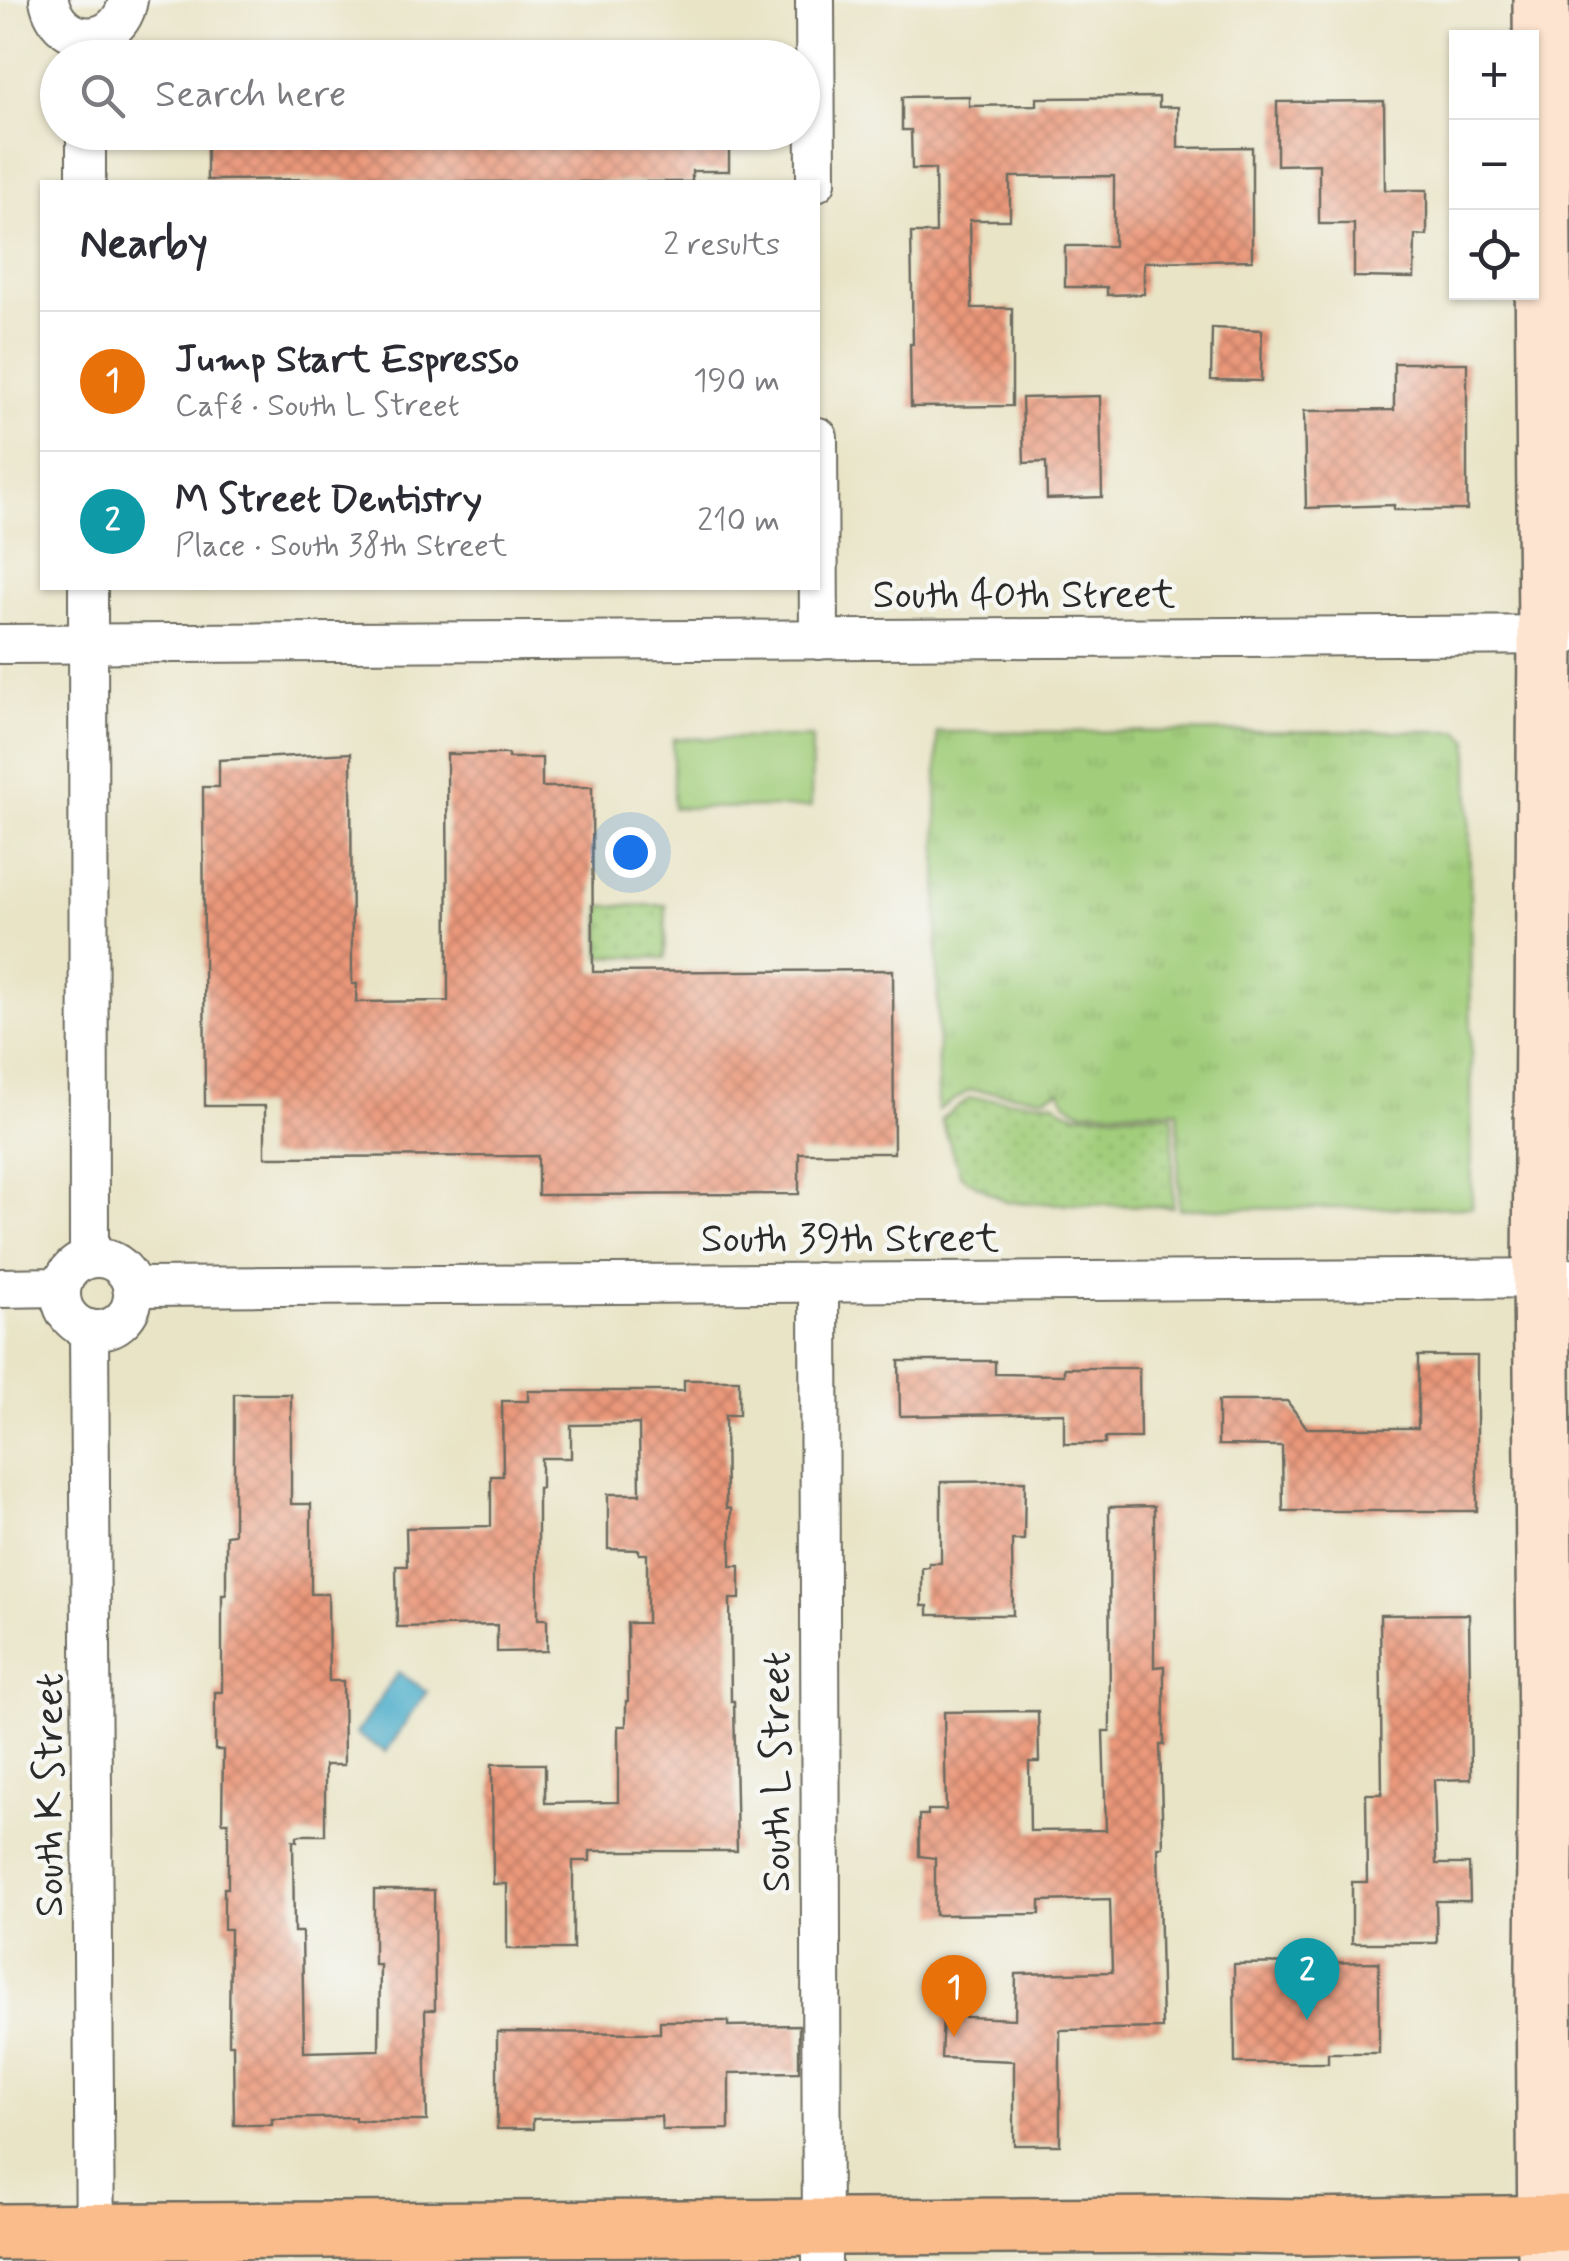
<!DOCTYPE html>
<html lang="en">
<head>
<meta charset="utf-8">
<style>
  :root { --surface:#fff; --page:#f2f2f3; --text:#2b2b33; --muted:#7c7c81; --line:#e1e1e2; --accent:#0f766e }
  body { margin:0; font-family:Mynerve,sans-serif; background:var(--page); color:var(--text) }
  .controls { position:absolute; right:30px; top:30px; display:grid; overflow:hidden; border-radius:0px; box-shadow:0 2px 8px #0004 }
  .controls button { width:90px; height:90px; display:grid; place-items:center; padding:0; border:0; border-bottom:2px solid var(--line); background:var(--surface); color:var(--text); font:50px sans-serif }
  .you { position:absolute; left:630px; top:852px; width:35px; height:35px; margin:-25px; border:8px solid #fff; border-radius:50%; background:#1a73e8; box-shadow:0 0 0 15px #1a73e833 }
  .badge { display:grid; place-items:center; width:65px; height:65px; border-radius:50%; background:var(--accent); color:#fff; font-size:32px; font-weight:700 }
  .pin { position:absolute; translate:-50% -82px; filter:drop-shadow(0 2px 5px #0008) }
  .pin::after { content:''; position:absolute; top:52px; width:35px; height:30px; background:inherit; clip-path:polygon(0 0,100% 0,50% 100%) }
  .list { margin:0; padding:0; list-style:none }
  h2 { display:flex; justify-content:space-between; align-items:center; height:130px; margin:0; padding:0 40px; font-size:42px }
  h2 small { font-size:32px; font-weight:400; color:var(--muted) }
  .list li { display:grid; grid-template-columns:65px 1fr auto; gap:30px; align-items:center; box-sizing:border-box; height:140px; padding:0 40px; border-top:2px solid var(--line) }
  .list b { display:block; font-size:38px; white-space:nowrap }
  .list p { margin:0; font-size:32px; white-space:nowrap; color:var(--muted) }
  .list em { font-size:32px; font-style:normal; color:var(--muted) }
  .icon { flex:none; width:55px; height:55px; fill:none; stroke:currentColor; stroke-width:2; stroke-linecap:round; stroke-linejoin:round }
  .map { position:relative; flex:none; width:1569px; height:2261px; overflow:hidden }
  .search { position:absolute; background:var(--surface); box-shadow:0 2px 8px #0004; left:40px; top:40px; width:780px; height:110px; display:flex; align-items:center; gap:25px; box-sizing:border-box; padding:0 35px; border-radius:55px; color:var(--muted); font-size:38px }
  .panel { position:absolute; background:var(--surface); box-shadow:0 2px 8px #0004; left:40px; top:180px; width:780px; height:410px; border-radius:0px }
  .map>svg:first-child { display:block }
  .grass { fill:url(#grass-tufts); stroke:#667c53; stroke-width:2.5 }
  .park { fill:url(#park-dots); stroke:#667c53; stroke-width:2.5 }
  .pitch { fill:#a2ce7b; stroke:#667c53; stroke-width:2.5 }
  .water { fill:#4aacc9; stroke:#3a6c7a; stroke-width:2.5 }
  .building { fill:url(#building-cross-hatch) }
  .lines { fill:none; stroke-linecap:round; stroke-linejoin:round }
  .street-casing { stroke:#6e6c61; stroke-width:42 }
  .secondary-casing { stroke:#6e6c61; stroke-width:60 }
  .primary-casing { stroke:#6e6c61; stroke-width:60 }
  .street { stroke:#fff; stroke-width:38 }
  .secondary { stroke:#fde4d0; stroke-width:55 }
  .primary { stroke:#f9bc8a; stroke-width:55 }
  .labels { text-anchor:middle; stroke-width:9; stroke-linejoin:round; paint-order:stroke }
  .street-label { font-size:40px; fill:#2b2b2b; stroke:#f6f6f2 }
</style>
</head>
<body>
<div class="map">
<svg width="1569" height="2261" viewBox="0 0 1569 2261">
  <defs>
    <pattern id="grass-tufts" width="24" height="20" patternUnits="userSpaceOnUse" patternTransform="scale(2.5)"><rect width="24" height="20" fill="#a2ce7b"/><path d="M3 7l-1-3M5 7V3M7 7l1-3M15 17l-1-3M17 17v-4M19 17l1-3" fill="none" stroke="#8cb16a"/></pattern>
    <pattern id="park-dots" width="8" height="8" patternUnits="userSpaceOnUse" patternTransform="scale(2.5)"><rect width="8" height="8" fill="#a2ce7b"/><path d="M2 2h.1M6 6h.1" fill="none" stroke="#8cb16a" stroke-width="1.8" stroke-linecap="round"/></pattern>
    <pattern id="building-cross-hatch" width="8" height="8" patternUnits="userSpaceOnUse" patternTransform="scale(2.5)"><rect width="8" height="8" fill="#eb987a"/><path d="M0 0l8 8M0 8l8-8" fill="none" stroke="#bf7c64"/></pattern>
  </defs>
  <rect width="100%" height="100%" fill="#f6f6f2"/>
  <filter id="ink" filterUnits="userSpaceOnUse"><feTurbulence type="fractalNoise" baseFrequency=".01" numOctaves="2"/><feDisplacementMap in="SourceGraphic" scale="20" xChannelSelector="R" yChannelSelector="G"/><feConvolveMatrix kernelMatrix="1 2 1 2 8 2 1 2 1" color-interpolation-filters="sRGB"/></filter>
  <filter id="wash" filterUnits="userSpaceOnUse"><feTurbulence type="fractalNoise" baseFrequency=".0048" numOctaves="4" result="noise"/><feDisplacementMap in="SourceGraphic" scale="40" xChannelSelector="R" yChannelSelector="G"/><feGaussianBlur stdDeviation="2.25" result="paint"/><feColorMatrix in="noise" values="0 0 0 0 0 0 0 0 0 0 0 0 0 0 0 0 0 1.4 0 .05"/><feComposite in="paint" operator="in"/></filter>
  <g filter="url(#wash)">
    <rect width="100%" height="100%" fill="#e9e4c6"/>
    <polygon class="grass" points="1459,731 1469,740 1472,1207 1179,1209 1178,1110 1082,1111 1066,1103 1060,1091 1043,1097 970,1090 938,1110 937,732"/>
    <g class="park">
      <polygon points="666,905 665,958 600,956 601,906"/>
      <polygon points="970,1098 1054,1102 1063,1109 1078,1114 1173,1114 1173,1207 1006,1202 961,1176 941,1119"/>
    </g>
    <polygon class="pitch" points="812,737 811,807 673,808 673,739"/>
    <polygon class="water" points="398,1672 427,1691 386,1752 356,1734"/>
    <g id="blocks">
      <g class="building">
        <polygon points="969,96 969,106 1037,105 1037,98 1159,97 1159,107 1178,107 1178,148 1252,147 1252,260 1144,262 1144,294 1107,295 1107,287 1065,287 1065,246 1114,246 1114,176 1010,177 1010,220 970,220 972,308 1012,308 1012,406 911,407 910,344 913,344 911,233 936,233 935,169 912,169 911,130 902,130 902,97"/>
        <polygon points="1384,101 1385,190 1427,190 1427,236 1415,235 1414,278 1354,277 1354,224 1319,224 1319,164 1277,165 1277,102"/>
        <polygon points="207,132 724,132 724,138 729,138 729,171 692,171 692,182 364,182 346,181 346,179 207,180"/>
        <polygon points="1212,328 1262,330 1261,381 1211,380"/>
        <polygon points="1394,363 1467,363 1467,510 1394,510 1394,505 1306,508 1304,411 1394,410"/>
        <polygon points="1100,396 1102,497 1047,499 1046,462 1024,463 1022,398"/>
        <polygon points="351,753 352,984 357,984 356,1002 448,1001 447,754 508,754 508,758 542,758 542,787 592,787 593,972 893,970 894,1153 799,1153 799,1194 538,1195 538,1156 265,1157 265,1106 205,1106 203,787 219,787 219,760"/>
        <polygon points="1418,1356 1477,1356 1477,1511 1283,1511 1282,1446 1218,1445 1218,1401 1287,1401 1307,1428 1418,1428"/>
        <polygon points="899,1361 995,1361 995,1374 1064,1375 1064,1368 1139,1368 1140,1438 1105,1438 1105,1444 1064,1444 1064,1413 900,1416"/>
        <polygon points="684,1380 739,1380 739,1415 725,1415 726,1508 731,1509 731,1566 740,1566 740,1599 730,1599 731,1701 734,1701 737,1851 590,1851 590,1861 573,1861 573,1949 507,1949 507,1884 493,1884 492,1764 545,1764 545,1803 618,1802 618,1726 626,1726 626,1701 628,1701 627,1623 647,1623 647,1554 639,1554 639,1550 608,1549 608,1494 640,1494 639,1424 571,1425 571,1458 541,1458 541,1488 538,1488 538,1619 547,1619 547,1651 497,1652 497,1625 397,1627 396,1566 407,1566 406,1528 491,1526 491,1476 503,1476 502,1401 528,1401 528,1391 684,1391"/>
        <polygon points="234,1394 291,1394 291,1504 311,1504 311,1594 328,1594 329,1681 343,1681 344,1765 325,1765 325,1835 301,1835 297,1836 297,1841 293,1840 294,1932 302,1932 304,2052 379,2050 380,1965 374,1965 374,1890 434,1890 435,2010 425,2010 427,2121 374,2121 355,2120 355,2117 272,2119 272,2125 234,2125 233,2044 229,2044 230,1929 224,1929 224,1888 228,1888 228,1822 222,1822 223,1750 215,1750 215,1692 222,1692 222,1595 226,1595 226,1535 234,1534"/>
        <polygon points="1025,1481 1024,1540 1012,1540 1013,1615 928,1615 928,1606 922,1606 922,1568 929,1567 929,1563 941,1563 941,1482"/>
        <polygon points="1154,1506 1154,1667 1164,1666 1164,1745 1160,1745 1163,1847 1158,1847 1162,2028 1060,2030 1060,2145 1014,2145 1014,2061 941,2058 943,2016 1015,2019 1016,1974 1112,1972 1110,1899 1040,1901 1040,1914 935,1915 935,1858 919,1856 919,1815 928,1815 928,1810 946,1810 944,1712 1038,1711 1039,1762 1029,1762 1030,1831 1106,1830 1103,1731 1110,1731 1109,1507"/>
        <polygon points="1469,1614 1471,1779 1434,1780 1436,1864 1469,1864 1470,1901 1436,1901 1437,1943 1352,1943 1352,1882 1367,1882 1366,1794 1382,1794 1380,1615"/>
        <polygon points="1379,1962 1379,2053 1328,2053 1328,2063 1235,2063 1234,1964"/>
        <polygon points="660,2021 728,2021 728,2026 799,2025 799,2072 729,2073 729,2129 662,2130 661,2116 533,2119 533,2129 497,2129 497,2032 660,2033"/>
      </g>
    </g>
  </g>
  <g filter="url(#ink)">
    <use href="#blocks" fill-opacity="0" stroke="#6e6c61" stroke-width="2.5"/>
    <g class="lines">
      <defs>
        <g id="street">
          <path d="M49,0c9,48 70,49 79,0"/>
          <polyline points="815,0 816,182"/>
          <polyline points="86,132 86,182"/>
          <polyline points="818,437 819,640"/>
          <polyline points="88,588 89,1258"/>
          <polyline points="0,644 1567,635"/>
          <circle cx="97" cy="1294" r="36"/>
          <polyline points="819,1282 822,2261"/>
          <polyline points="132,1287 1569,1278"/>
          <polyline points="0,1288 61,1287"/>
          <polyline points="89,1329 95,2261"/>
        </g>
        <polyline id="secondary" points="1541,0 1546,635 1541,1278 1546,1746 1544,1966 1546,2261"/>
        <polyline id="primary" points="0,2232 1194,2225 1303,2227 1569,2223"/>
      </defs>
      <use href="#street" class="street-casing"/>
      <use href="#secondary" class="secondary-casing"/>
      <use href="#primary" class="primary-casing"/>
      <use href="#street" class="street"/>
      <use href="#secondary" class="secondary"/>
      <use href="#primary" class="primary"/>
    </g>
  </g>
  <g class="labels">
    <g class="street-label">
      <text x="1024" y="607">South 40th Street</text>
      <text x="850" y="1251">South 39th Street</text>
      <text transform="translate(775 1772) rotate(-90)" y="14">South L Street</text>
      <text transform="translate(48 1795) rotate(-90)" y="14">South K Street</text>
    </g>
  </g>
</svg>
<div class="controls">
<button>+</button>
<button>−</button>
<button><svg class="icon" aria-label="locate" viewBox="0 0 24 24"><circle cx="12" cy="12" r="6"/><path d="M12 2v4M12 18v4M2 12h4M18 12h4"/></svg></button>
</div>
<div class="you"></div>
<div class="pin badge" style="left:954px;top:2037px;background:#e8710a">1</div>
<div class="pin badge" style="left:1307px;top:2020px;background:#0f9aa8">2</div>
<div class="search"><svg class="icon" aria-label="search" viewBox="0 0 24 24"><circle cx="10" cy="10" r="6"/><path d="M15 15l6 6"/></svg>Search here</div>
<section class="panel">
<h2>Nearby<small>2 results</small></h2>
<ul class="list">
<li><span class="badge" style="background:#e8710a">1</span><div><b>Jump Start Espresso</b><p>Café · South L Street</p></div><em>190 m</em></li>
<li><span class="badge" style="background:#0f9aa8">2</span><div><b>M Street Dentistry</b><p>Place · South 38th Street</p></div><em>210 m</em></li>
</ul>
</section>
</div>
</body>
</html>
